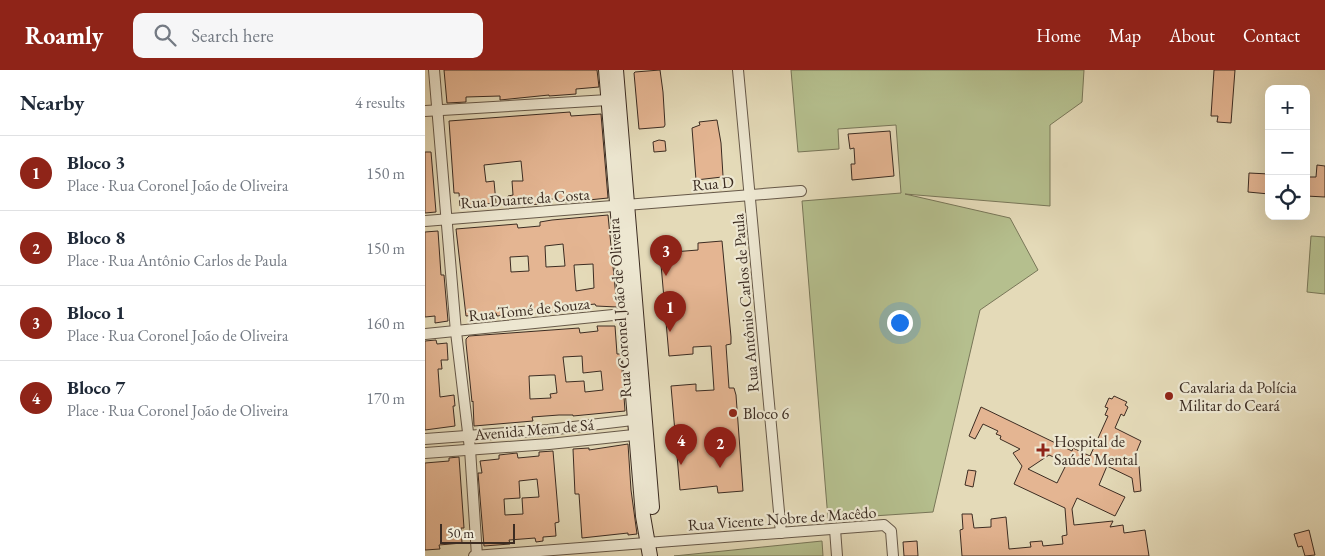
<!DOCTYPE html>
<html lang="en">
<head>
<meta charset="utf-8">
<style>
  :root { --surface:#fff; --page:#f6f6f7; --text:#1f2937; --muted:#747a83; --line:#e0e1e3; --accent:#8f2418 }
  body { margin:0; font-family:"EB Garamond",serif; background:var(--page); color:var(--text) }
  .controls { position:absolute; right:15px; top:15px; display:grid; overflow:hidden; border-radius:10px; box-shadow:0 5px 20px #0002 }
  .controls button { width:45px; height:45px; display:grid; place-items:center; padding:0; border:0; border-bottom:1px solid var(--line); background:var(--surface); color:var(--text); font:25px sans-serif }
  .scale { position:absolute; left:15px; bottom:12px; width:75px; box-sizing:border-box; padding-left:5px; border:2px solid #3c2c22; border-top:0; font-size:14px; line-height:18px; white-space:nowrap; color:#3c2c22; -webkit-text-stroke:4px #ede7d1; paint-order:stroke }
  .you { position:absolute; left:474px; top:252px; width:18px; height:18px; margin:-12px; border:4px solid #fff; border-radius:50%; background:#1a73e8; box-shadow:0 0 0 8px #1a73e833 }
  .badge { display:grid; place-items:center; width:32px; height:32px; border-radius:50%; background:var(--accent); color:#fff; font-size:16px; font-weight:700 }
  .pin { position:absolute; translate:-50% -41px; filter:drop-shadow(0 1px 2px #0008) }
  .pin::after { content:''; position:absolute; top:26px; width:18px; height:15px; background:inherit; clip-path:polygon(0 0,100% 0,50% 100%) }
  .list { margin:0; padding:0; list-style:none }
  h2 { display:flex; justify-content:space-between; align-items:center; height:65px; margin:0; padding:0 20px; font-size:21px }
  h2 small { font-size:16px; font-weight:400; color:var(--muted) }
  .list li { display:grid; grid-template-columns:32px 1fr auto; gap:15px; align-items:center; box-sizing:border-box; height:75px; padding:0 20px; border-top:1px solid var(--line) }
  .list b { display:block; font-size:19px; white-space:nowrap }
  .list p { margin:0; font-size:16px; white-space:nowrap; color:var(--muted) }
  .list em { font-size:16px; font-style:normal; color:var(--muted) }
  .icon { flex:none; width:28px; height:28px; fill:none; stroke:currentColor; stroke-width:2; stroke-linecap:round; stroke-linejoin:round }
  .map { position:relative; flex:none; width:900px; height:486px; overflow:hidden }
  header { display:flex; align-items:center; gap:30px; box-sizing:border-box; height:70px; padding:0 25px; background:var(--accent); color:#fff }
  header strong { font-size:24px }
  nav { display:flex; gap:28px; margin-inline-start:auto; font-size:18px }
  .search { width:350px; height:45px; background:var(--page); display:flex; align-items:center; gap:12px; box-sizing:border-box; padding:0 18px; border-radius:10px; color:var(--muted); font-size:19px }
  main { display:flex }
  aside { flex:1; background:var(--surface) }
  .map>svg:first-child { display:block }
  .green { fill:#b5bf8e; stroke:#787658 }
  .building { fill:#e4b592; stroke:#3c2c22; fill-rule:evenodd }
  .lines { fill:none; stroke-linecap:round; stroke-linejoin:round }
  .street-casing { stroke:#665848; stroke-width:12 }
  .secondary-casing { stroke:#3c2c22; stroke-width:16 }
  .street { stroke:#ede7d1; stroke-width:10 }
  .secondary { stroke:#ede7d1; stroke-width:14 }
  .poi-dot { fill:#8f2418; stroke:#ede7d1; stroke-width:2 }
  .labels { text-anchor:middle; stroke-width:4.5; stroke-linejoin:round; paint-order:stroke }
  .street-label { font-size:16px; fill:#3c2c22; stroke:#ede7d1 }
  .poi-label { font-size:16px; fill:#3c2c22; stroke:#ede7d1; text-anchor:start }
</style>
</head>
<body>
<header>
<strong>Roamly</strong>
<div class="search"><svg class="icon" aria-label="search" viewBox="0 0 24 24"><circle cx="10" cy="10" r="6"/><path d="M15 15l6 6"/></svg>Search here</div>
<nav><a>Home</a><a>Map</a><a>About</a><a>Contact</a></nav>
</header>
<main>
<aside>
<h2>Nearby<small>4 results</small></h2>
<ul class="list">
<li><span class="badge">1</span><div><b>Bloco 3</b><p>Place · Rua Coronel João de Oliveira</p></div><em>150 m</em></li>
<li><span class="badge">2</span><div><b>Bloco 8</b><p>Place · Rua Antônio Carlos de Paula</p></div><em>150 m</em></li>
<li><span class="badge">3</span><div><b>Bloco 1</b><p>Place · Rua Coronel João de Oliveira</p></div><em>160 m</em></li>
<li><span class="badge">4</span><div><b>Bloco 7</b><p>Place · Rua Coronel João de Oliveira</p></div><em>170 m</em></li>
</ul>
</aside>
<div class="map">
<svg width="900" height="486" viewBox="0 0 900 486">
  <rect width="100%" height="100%" fill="#e4dab8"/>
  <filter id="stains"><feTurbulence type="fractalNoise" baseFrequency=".004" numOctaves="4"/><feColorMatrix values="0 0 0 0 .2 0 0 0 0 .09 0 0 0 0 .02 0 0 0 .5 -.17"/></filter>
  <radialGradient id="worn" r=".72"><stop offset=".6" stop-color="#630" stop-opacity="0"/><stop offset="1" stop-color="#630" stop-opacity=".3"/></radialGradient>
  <g class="green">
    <polygon points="366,0 659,0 657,32 625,55 625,136 480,124 585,148 613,200 555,240 508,442 403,449 377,131 476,123 471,55 413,59 414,79 373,82"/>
    <polygon points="886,166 900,167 900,224 882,222"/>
    <polygon points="397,471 398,486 249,486"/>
  </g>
  <g class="building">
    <polygon points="19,0 172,0 174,17 151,19 151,24 124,26 124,25 75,30 75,26 41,27 41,32 22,33"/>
    <polygon points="235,0 238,22 240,55 239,57 214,59 209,3 210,2"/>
    <polygon points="789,0 810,0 806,53 792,52 793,46 786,46"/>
    <polygon points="145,42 146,46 176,44 183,128 134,133 134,129 125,129 116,130 116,134 84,136 83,126 88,125 87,111 98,111 96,91 59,95 61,112 69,111 71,133 35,136 34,123 29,123 24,51"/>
    <polygon points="292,50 296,73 298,106 297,107 271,110 267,58 275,55 274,52"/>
    <polygon points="465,61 469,106 427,110 426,94 430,94 429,78 425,79 423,64"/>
    <polygon points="234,70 240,71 241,81 229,82 228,72"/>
    <polygon points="0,82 6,82 11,142 0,143"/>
    <polygon points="892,95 900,96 900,127 881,126 881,107 891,107"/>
    <polygon points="824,103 844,104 844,124 823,122"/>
    <path d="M183,145l9,92 -21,-1 -1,-2 -18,2v4l-80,6 -1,-3 -30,3 -10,-87 61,-5 1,4 22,-2v-4l12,-2zM138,174l2,22 -19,1 -1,-21zM103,186l1,15 -18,1 -1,-15zM168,194l1,24 -18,3 -2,-26z"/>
    <polygon points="13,161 16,205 19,205 23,251 10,253 10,246 0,247 0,162"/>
    <polygon points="297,171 306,267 306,274 301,275 304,318 309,318 311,325 318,421 293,423 292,416 255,420 246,316 271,314 271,321 289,320 286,276 268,277 268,284 244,286 235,183 273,180 273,173"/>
    <path d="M172,256h18l2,28h4l4,57 -52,5v-1h-14l-27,2 1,4 -59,5 -1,-25 -1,1 -6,-59v-4l3,-3 110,-8 1,5 18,-2zM157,286l1,17 18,-2 2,19 -18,2 -1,-11 -18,1 -3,-25zM125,305h5l2,18 -7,1 1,4 -21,1 -1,-23z"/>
    <polygon points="11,270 12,274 22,273 23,290 16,290 17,299 13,299 15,327 29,325 30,336 28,336 30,356 0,360 0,271"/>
    <path d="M689,326l13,6 -2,3 3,2 -4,9 -3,-2 -6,14 26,13 -8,19 1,1 -1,3 6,2 2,25 -7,1 -2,-14 -25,-12 -8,19 26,12 -10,19 -38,-18 -5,11 2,16 39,-4 -3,6 13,-2 1,8 21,-3 4,26h-187l-2,-26 3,-1 -1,-15h10l2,14 17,-1v-8l15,-2 3,32 22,-2 -1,-5 12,-1 1,5 20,-2 -1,-8 5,-1 -2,-27 -51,-24 8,-18 -9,-13 7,-4 -20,-10 1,-3 -5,-2 2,-3 -15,-7 -8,15 -6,-3 12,-29 91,44 1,-3 17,8 18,-40 -3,-1 3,-7 -3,-1 4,-9 3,1zM624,385l18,8 -10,20 -29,-14z"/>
    <polygon points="203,374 206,420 212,464 203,465 203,463 157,468 154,424 150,424 148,379 164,378 164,380"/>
    <path d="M128,381l6,71 -4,1 1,13 -13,1v4l-7,1 -1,-4 -26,2 1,4 -26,2 -6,-73h4l-2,-12 19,-2v-4l18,-2 1,5 21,-2v-4zM112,409l2,18 -17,1 1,16 -18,1 -1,-16 16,-1 -1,-17z"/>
    <polygon points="34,387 39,458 36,458 37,473 14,475 15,479 0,480 0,393 24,391 24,388"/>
    <polygon points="543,400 551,401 548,417 540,415"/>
    <polygon points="884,460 890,485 880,486 877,476 873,477 869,464"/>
    <polygon points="492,471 493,486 479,486 478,472"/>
  </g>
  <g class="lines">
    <defs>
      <g id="street">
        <polyline points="9,0 31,262 45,379 52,486"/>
        <polyline points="313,0 356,463"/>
        <polyline points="0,41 183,30"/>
        <polyline points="0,151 376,121"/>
        <polyline points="0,264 208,243"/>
        <polyline points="0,369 123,360 216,349"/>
        <polyline points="0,383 124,374 218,364"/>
        <polyline points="410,459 412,486"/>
        <polyline points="49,486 459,455 466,461 468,486"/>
      </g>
      <g id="secondary">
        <polyline points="181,0 218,446 225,486"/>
        <polyline points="191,0 227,437"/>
      </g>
    </defs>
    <use href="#street" class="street-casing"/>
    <use href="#secondary" class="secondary-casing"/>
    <use href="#street" class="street"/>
    <use href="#secondary" class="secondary"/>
  </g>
  <g class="poi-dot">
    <circle cx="744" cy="326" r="5"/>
    <circle cx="308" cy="343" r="5"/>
    <path d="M615.5 372.5h5v5h5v5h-5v5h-5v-5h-5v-5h5z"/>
  </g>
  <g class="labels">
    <g class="street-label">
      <text transform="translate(288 113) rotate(-5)" y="6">Rua D</text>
      <text transform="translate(100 128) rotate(-4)" y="6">Rua Duarte da Costa</text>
      <text transform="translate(320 233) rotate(-95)" y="6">Rua Antônio Carlos de Paula</text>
      <text transform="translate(194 238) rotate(-94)" y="6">Rua Coronel João de Oliveira</text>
      <text transform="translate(104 239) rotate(-6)" y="6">Rua Tomé de Souza</text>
      <text transform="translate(109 359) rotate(-5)" y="6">Avenida Mem de Sá</text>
      <text transform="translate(357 448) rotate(-4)" y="6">Rua Vicente Nobre de Macêdo</text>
    </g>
    <g class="poi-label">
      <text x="754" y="323">Cavalaria da Polícia<tspan x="754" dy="18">Militar do Ceará</tspan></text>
      <text x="318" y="349">Bloco 6</text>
      <text x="629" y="377">Hospital de<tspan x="629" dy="18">Saúde Mental</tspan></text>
    </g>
  </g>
  <rect width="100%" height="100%" filter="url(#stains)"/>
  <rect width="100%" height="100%" fill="url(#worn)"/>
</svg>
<div class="controls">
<button>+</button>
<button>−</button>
<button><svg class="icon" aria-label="locate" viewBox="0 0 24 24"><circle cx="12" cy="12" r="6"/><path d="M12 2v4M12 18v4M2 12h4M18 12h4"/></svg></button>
</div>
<div class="scale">50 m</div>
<div class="you"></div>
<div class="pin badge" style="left:245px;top:262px">1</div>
<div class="pin badge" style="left:295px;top:398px">2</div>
<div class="pin badge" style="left:241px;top:206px">3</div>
<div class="pin badge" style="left:256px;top:395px">4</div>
</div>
</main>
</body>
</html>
